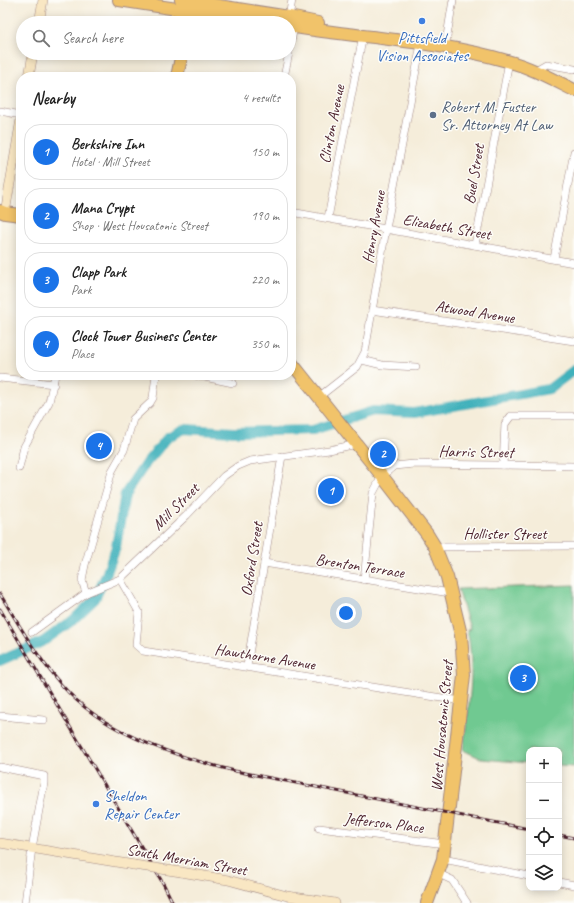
<!DOCTYPE html>
<html lang="en">
<head>
<meta charset="utf-8">
<style>
  :root { --surface:#fff; --page:#f6f6f6; --text:#222; --muted:#767676; --line:#e0e0e0; --accent:#1a73e8 }
  body { margin:0; font-family:Caveat,sans-serif; background:var(--page); color:var(--text) }
  .controls { position:absolute; right:12px; bottom:12px; display:grid; overflow:hidden; border-radius:8px; box-shadow:0 2px 10px #0003 }
  .controls button { width:36px; height:36px; display:grid; place-items:center; padding:0; border:0; border-bottom:1px solid var(--line); background:var(--surface); color:var(--text); font:20px sans-serif }
  .you { position:absolute; left:346px; top:613px; width:14px; height:14px; margin:-10px; border:3px solid #fff; border-radius:50%; background:#1a73e8; box-shadow:0 0 0 6px #1a73e833 }
  .badge { display:grid; place-items:center; width:26px; height:26px; border-radius:50%; background:var(--accent); color:#fff; font-size:13px; font-weight:700 }
  .pin { position:absolute; translate:-50% -50%; border:2px solid #fff; box-shadow:0 1px 4px #0006 }
  .list { margin:0; padding:0; list-style:none }
  h2 { display:flex; justify-content:space-between; align-items:center; height:52px; margin:0; padding:0 16px; font-size:17px }
  h2 small { font-size:13px; font-weight:400; color:var(--muted) }
  .list li { display:grid; grid-template-columns:26px 1fr auto; gap:12px; align-items:center; box-sizing:border-box; height:56px; margin:0 8px 8px; padding:0 8px; border:1px solid var(--line); border-radius:16px }
  .list b { display:block; font-size:15px; white-space:nowrap }
  .list p { margin:0; font-size:13px; white-space:nowrap; color:var(--muted) }
  .list em { font-size:13px; font-style:normal; color:var(--muted) }
  .icon { flex:none; width:22px; height:22px; fill:none; stroke:currentColor; stroke-width:2; stroke-linecap:round; stroke-linejoin:round }
  .map { position:relative; flex:none; width:574px; height:903px; overflow:hidden }
  .search { position:absolute; background:var(--surface); box-shadow:0 2px 10px #0003; left:16px; top:16px; width:280px; height:44px; display:flex; align-items:center; gap:10px; box-sizing:border-box; padding:0 14px; border-radius:22px; color:var(--muted); font-size:15px }
  .panel { position:absolute; background:var(--surface); box-shadow:0 2px 10px #0003; left:16px; top:72px; width:280px; height:308px; border-radius:16px }
  .map>svg:first-child { display:block }
  .green { fill:#70c991; stroke:#5d745e }
  .lines { fill:none; stroke-linecap:round; stroke-linejoin:round }
  .river { stroke:#41b1bb; stroke-width:10 }
  .street-casing { stroke:#a08682; stroke-width:8 }
  .secondary-casing { stroke:#a08682; stroke-width:10 }
  .highway-casing { stroke:#a08682; stroke-width:14 }
  .street { stroke:#fff; stroke-width:7 }
  .secondary { stroke:#f9e7c3; stroke-width:9 }
  .highway { stroke:#f1c36a; stroke-width:12 }
  .rail-casing { stroke:#4a1f2b; stroke-width:3 }
  .rail { stroke:#fdfcf7; stroke-width:1.5; stroke-dasharray:4.5; stroke-linecap:butt }
  .secondary-bridge-casing { stroke:#a08682; stroke-width:10; stroke-linecap:butt }
  .secondary-bridge { stroke:#f9e7c3; stroke-width:9 }
  .shop-dot { fill:#3f7fe0; stroke:#fdfcf7; stroke-width:1.5 }
  .service-dot { fill:#5c6f8a; stroke:#fdfcf7; stroke-width:1.5 }
  .labels { text-anchor:middle; stroke-width:3; stroke-linejoin:round; paint-order:stroke }
  .shop-label { font-size:16px; fill:#366cbe; stroke:#fdfcf7 }
  .service-label { font-size:16px; fill:#4e5e75; stroke:#fdfcf7; text-anchor:start }
  .street-label { font-size:16px; fill:#4a1f2b; stroke:#fdfcf7 }
</style>
</head>
<body>
<div class="map">
<svg width="574" height="903" viewBox="0 0 574 903">
  <rect width="100%" height="100%" fill="#fdfcf7"/>
  <filter id="ink" filterUnits="userSpaceOnUse"><feTurbulence type="fractalNoise" baseFrequency=".025" numOctaves="2"/><feDisplacementMap in="SourceGraphic" scale="8" xChannelSelector="R" yChannelSelector="G"/><feConvolveMatrix kernelMatrix="1 2 1 2 8 2 1 2 1" color-interpolation-filters="sRGB"/></filter>
  <filter id="wash" filterUnits="userSpaceOnUse"><feTurbulence type="fractalNoise" baseFrequency=".012" numOctaves="4" result="noise"/><feDisplacementMap in="SourceGraphic" scale="16" xChannelSelector="R" yChannelSelector="G"/><feGaussianBlur stdDeviation="0.9" result="paint"/><feColorMatrix in="noise" values="0 0 0 0 0 0 0 0 0 0 0 0 0 0 0 0 0 1.4 0 .05"/><feComposite in="paint" operator="in"/></filter>
  <g filter="url(#wash)">
    <rect width="100%" height="100%" fill="#f5edda"/>
    <path class="green" d="M574,585v182l-15,-1v-16h-30v13l-47,-4 -19,-9c5,-40 13,-80 4,-120l3,-1 -12,-40z"/>
    <g class="lines">
      <polyline class="river" points="0,661 44,641 73,620 95,599 106,575 116,547 125,494 146,463 168,437 184,429 234,432 313,430 373,411 414,413 549,389 574,370"/>
    </g>
  </g>
  <g filter="url(#ink)">
    <g class="lines">
      <defs>
        <g id="street">
          <polyline points="289,17 292,0"/>
          <polyline points="445,48 453,0"/>
          <polyline points="289,52 294,27"/>
          <polyline points="534,71 546,64 574,69"/>
          <polyline points="284,77 289,53"/>
          <polyline points="0,111 21,115"/>
          <polyline points="291,212 574,263"/>
          <polyline points="328,218 363,35"/>
          <polyline points="475,245 509,61"/>
          <polyline points="554,259 574,152"/>
          <polyline points="372,310 574,341"/>
          <polyline points="362,360 382,365 416,367"/>
          <polyline points="195,375 233,383"/>
          <polyline points="0,378 54,384"/>
          <polyline points="320,396 357,367 365,352 386,229 421,44"/>
          <polyline points="503,465 505,424 511,416 574,416"/>
          <polyline points="19,468 24,447 49,402 55,375"/>
          <polyline points="435,547 574,546"/>
          <polyline points="264,563 450,593"/>
          <polyline points="120,579 139,612 136,645 143,651 461,701"/>
          <polyline points="364,580 373,493 382,476 394,466 414,464 574,466"/>
          <polyline points="86,593 82,580 85,565 108,485 112,471 124,450 133,419 150,403 153,398 156,375"/>
          <polyline points="32,632 86,593 120,579 187,515 224,476 238,466 250,461 329,450 357,444"/>
          <polyline points="247,666 282,456"/>
          <polyline points="0,716 44,720"/>
          <polyline points="0,767 44,776 44,783 32,848 25,903"/>
          <polyline points="319,828 445,844"/>
          <polyline points="443,859 529,876"/>
          <polyline points="439,874 452,880 467,903"/>
          <polyline points="559,882 574,885"/>
        </g>
        <g id="secondary">
          <polyline points="39,23 43,0"/>
          <polyline points="29,77 33,53"/>
          <polyline points="5,213 21,119"/>
          <polyline points="0,843 134,865"/>
          <polyline points="181,872 228,880 287,896 335,903"/>
        </g>
        <g id="highway">
          <polyline points="119,0 267,23"/>
          <polyline points="181,0 289,17 318,23"/>
          <polyline points="188,23 191,3"/>
          <path d="M289,26c72,12 147,14 218,35 23,6 45,18 67,29"/>
          <polyline points="177,77 182,53"/>
          <polyline points="0,211 5,213 21,215"/>
          <polyline points="291,362 382,476 427,534 435,547 447,577 461,635 464,675 443,859 427,903"/>
        </g>
      </defs>
      <use href="#street" class="street-casing"/>
      <use href="#secondary" class="secondary-casing"/>
      <use href="#highway" class="highway-casing"/>
      <use href="#street" class="street"/>
      <use href="#secondary" class="secondary"/>
      <use href="#highway" class="highway"/>
      <defs>
        <g id="rail">
          <path d="M0,594c21,34 41,70 69,99 42,43 109,64 166,78l294,58"/>
          <polyline points="0,609 164,885 173,903"/>
          <polyline points="559,835 574,838"/>
        </g>
      </defs>
      <use href="#rail" class="rail-casing"/>
      <use href="#rail" class="rail"/>
      <defs>
        <polyline id="secondary-bridge" points="134,865 181,872"/>
      </defs>
      <use href="#secondary-bridge" class="secondary-bridge-casing"/>
      <use href="#secondary-bridge" class="secondary-bridge"/>
    </g>
  </g>
  <g class="shop-dot">
    <circle cx="422" cy="21" r="4"/>
    <circle cx="96" cy="804" r="4"/>
  </g>
  <circle class="service-dot" cx="433" cy="115" r="4"/>
  <g class="labels">
    <g class="shop-label">
      <text x="422" y="43">Pittsfield<tspan x="422" dy="18">Vision Associates</tspan></text>
      <text x="104" y="801" text-anchor="start">Sheldon<tspan x="104" dy="18">Repair Center</tspan></text>
    </g>
    <g class="service-label">
      <text x="441" y="112">Robert M. Fuster<tspan x="441" dy="18">Sr. Attorney At Law</tspan></text>
    </g>
    <g class="street-label">
      <text transform="translate(331 124) rotate(-79)" y="6">Clinton Avenue</text>
      <text transform="translate(473 174) rotate(-80)" y="6">Buel Street</text>
      <text transform="translate(447 226) rotate(10)" y="6">Elizabeth Street</text>
      <text transform="translate(373 227) rotate(-80)" y="6">Henry Avenue</text>
      <text transform="translate(475 311) rotate(9)" y="6">Atwood Avenue</text>
      <text transform="translate(476 451) rotate(1)" y="6">Harris Street</text>
      <text transform="translate(175 506) rotate(-45)" y="6">Mill Street</text>
      <text x="505" y="539">Hollister Street</text>
      <text transform="translate(251 559) rotate(-81)" y="6">Oxford Street</text>
      <text transform="translate(360 565) rotate(9)" y="6">Brenton Terrace</text>
      <text transform="translate(265 656) rotate(9)" y="6">Hawthorne Avenue</text>
      <text transform="translate(441 726) rotate(-85)" y="6">West Housatonic Street</text>
      <text transform="translate(384 822) rotate(7)" y="6">Jefferson Place</text>
      <text transform="translate(187 859) rotate(10)" y="6">South Merriam Street</text>
    </g>
  </g>
</svg>
<div class="controls">
<button>+</button>
<button>−</button>
<button><svg class="icon" aria-label="locate" viewBox="0 0 24 24"><circle cx="12" cy="12" r="6"/><path d="M12 2v4M12 18v4M2 12h4M18 12h4"/></svg></button>
<button><svg class="icon" aria-label="layers" viewBox="0 0 24 24"><path d="M12 4l9 5-9 5-9-5zM3 14l9 5 9-5"/></svg></button>
</div>
<div class="you"></div>
<div class="pin badge" style="left:331px;top:491px">1</div>
<div class="pin badge" style="left:383px;top:454px">2</div>
<div class="pin badge" style="left:523px;top:678px">3</div>
<div class="pin badge" style="left:99px;top:446px">4</div>
<div class="search"><svg class="icon" aria-label="search" viewBox="0 0 24 24"><circle cx="10" cy="10" r="6"/><path d="M15 15l6 6"/></svg>Search here</div>
<section class="panel">
<h2>Nearby<small>4 results</small></h2>
<ul class="list">
<li><span class="badge">1</span><div><b>Berkshire Inn</b><p>Hotel · Mill Street</p></div><em>150 m</em></li>
<li><span class="badge">2</span><div><b>Mana Crypt</b><p>Shop · West Housatonic Street</p></div><em>190 m</em></li>
<li><span class="badge">3</span><div><b>Clapp Park</b><p>Park</p></div><em>220 m</em></li>
<li><span class="badge">4</span><div><b>Clock Tower Business Center</b><p>Place</p></div><em>350 m</em></li>
</ul>
</section>
</div>
</body>
</html>
